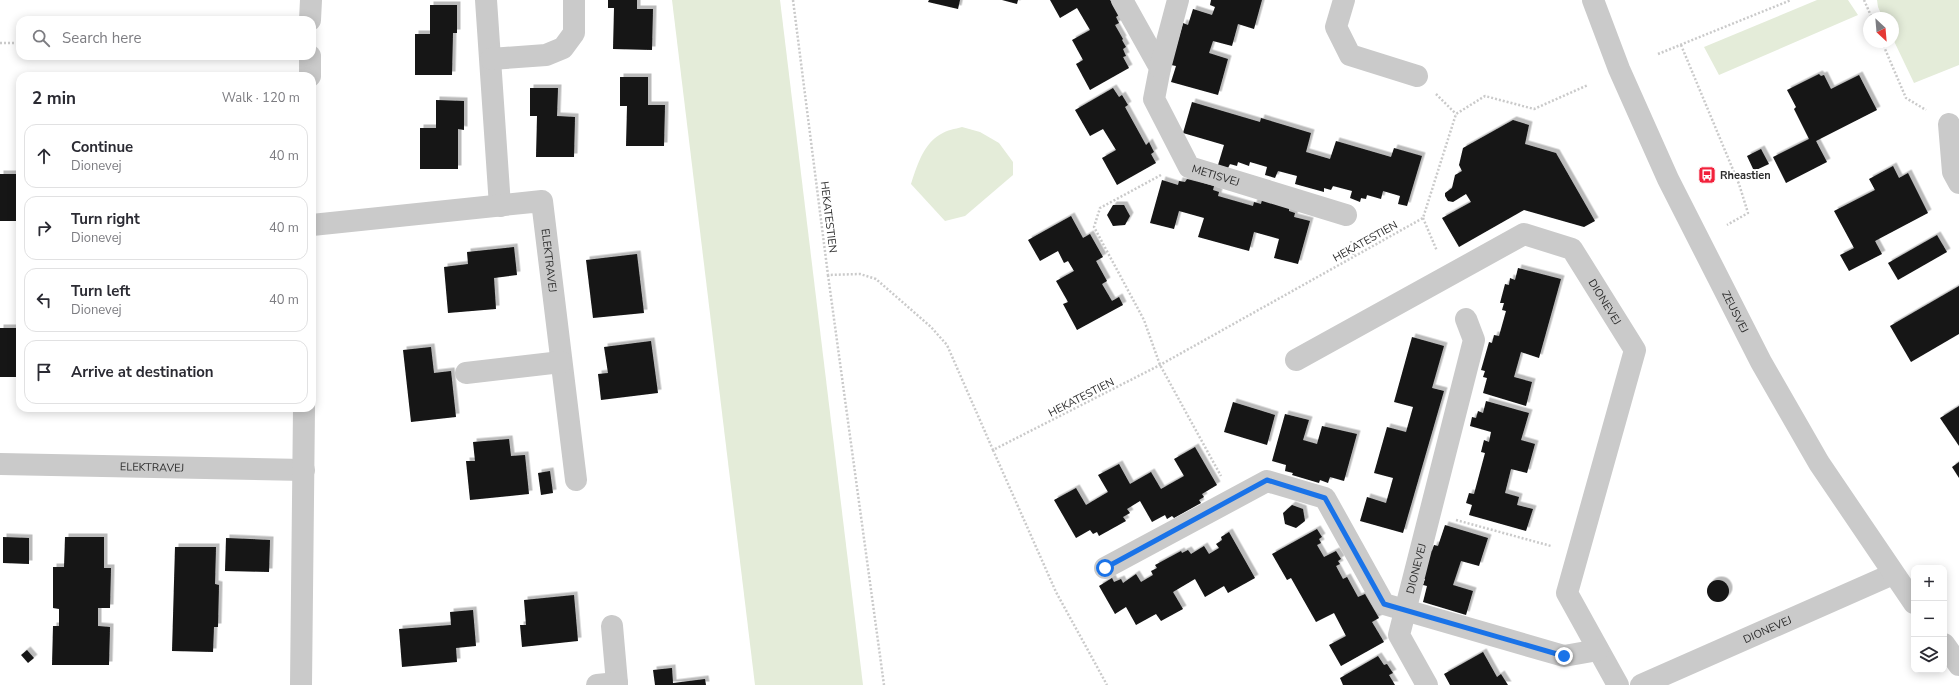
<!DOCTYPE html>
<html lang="en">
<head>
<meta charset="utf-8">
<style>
  :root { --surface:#fff; --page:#f7f7f7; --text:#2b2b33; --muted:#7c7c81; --line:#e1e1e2 }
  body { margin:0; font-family:"Nunito Sans",sans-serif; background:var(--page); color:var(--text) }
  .controls { position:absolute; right:12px; bottom:12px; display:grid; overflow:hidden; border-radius:8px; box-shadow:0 2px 10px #0003 }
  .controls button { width:36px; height:36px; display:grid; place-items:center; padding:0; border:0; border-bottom:1px solid var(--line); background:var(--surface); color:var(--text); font:20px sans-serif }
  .compass { position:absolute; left:1863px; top:12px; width:36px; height:36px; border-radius:50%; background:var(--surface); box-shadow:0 2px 10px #0003; rotate:154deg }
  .stop { position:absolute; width:12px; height:12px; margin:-9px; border:3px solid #1a73e8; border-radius:50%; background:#fff }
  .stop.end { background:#1a73e8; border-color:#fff; box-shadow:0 1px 4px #0008 }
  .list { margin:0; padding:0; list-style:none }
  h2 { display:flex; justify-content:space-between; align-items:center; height:52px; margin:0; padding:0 16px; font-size:17px }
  h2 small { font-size:13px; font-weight:400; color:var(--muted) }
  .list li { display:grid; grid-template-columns:26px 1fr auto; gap:12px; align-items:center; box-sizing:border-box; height:64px; margin:0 8px 8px; padding:0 8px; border:1px solid var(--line); border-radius:12px }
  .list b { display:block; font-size:15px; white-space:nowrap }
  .list p { margin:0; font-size:13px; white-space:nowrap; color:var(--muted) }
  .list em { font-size:13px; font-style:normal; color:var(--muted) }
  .icon { flex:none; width:22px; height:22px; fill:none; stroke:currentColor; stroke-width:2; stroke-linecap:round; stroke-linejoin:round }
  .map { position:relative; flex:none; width:1959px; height:685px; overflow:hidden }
  .search { position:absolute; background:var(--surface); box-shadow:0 2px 10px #0003; left:16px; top:16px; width:300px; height:44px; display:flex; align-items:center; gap:10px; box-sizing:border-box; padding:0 14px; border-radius:12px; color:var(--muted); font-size:15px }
  .panel { position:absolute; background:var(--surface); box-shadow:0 2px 10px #0003; left:16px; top:72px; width:300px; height:340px; border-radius:12px }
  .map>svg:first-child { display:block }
  .green { fill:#e4ecd9 }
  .building { fill:#141414; filter:url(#shadow) }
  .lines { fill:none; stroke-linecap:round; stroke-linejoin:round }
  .path { stroke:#cacaca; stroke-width:2.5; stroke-dasharray:2 2; stroke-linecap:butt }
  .minor { stroke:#cacaca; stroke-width:22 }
  .tertiary { stroke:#cacaca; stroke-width:22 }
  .route { stroke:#1a73e8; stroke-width:5 }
  .labels { text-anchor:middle; stroke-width:4; stroke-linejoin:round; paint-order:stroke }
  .street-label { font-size:11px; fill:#2d2d2d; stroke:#fff }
  .poi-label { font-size:11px; font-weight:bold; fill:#2d2d2d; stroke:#fff; text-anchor:start }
</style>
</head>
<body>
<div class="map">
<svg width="1959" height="685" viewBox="0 0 1959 685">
  <defs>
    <filter id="shadow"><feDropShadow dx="3.5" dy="-3.5" stdDeviation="0" flood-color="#0004"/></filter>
  </defs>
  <rect width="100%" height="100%" fill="#fff"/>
  <g class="green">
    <polygon points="672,0 780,0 863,685 755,685"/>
    <polygon points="1817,0 1848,0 1858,15 1719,75 1704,47"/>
    <polygon points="1877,0 1959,0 1959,65 1914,83 1893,39 1893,18 1883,18 1878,7"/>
    <path d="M962,127l18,5 19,11 14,19v13l-48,41 -20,5 -34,-37c6,-18 12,-40 30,-50 6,-4 14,-5 21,-7z"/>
  </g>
  <g class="building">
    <polygon points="608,0 637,0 637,9 653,9 652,50 613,49 614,8 608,8"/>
    <polygon points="929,0 960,0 958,9 928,2"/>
    <polygon points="1002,0 1018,0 1017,4"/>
    <polygon points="1050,0 1110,0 1119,15 1116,17 1119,23 1115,25 1123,39 1122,40 1126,47 1123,49 1126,56 1123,57 1129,68 1090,90 1076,64 1083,60 1072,40 1090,30 1077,8 1060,18"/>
    <polygon points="1211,0 1262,0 1254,29 1238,24 1232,46 1213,41 1209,53 1228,59 1218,95 1171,82 1176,66 1171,65 1183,23 1188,25 1193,9 1212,15 1215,7 1210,5"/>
    <polygon points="430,5 457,5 457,33 453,33 452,75 415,75 415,34 430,34"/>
    <polygon points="1819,74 1821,76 1824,75 1831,89 1859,75 1877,110 1816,141 1827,162 1786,183 1773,157 1809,139 1794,109 1796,107 1787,90"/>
    <polygon points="620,77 648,77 648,105 665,105 664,146 626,146 627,106 620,106"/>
    <polygon points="530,88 558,88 557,116 575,117 574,157 536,157 537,116 530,116"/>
    <polygon points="1113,88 1119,97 1122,95 1128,105 1125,107 1146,145 1149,142 1154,152 1151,154 1156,163 1117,185 1102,158 1116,150 1103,129 1090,136 1075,110"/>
    <polygon points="436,100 464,101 464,130 458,129 458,169 420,169 420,128 436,128"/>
    <polygon points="1192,102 1260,122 1261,118 1311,133 1306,152 1330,159 1336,141 1391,157 1394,148 1422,156 1407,206 1398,204 1400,196 1383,191 1381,199 1367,195 1366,199 1361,198 1360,202 1350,198 1352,191 1333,186 1331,190 1324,188 1324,192 1295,184 1297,176 1278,171 1275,178 1265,175 1267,167 1250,162 1249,166 1238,162 1237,166 1230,164 1228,168 1218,165 1224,145 1183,133"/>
    <polygon points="1513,120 1529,125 1525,144 1556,153 1595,221 1584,227 1524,210 1459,247 1442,218 1471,202 1466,194 1453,202 1448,201 1445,196 1445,193 1452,188 1455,175 1462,171 1459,165 1463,148"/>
    <polygon points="1761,149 1769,164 1754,171 1747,156"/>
    <polygon points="1893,166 1899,178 1908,173 1928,213 1875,241 1882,254 1849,271 1840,255 1854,248 1834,211 1875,190 1869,179"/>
    <rect x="0" y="174" width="20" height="47"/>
    <polygon points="1187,179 1214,186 1213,190 1219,192 1218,196 1253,206 1254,202 1261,204 1262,200 1289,207 1289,211 1295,213 1294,217 1310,221 1298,264 1274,258 1279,239 1254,232 1249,251 1198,237 1204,218 1179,211 1174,229 1150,223 1162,180 1178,185 1179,181 1185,182"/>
    <polygon points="1113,205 1124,205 1130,216 1125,225 1113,226 1107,215"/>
    <polygon points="1071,216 1083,238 1090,234 1103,257 1096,261 1107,281 1102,284 1112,301 1119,297 1123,305 1077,330 1063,304 1068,302 1056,281 1074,271 1068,261 1064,263 1058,251 1040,261 1028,240"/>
    <polygon points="1937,235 1947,252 1898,280 1888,263"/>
    <polygon points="514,247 517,275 494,278 496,309 448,313 444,267 468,264 467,252"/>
    <polygon points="637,254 644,313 593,318 586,260"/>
    <polygon points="1518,268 1561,279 1539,358 1521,352 1514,377 1532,382 1526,406 1483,393 1487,378 1483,377 1485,371 1481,370 1489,342 1492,343 1494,335 1499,336 1506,311 1502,310 1504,303 1500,303 1505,284 1509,285 1510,278 1515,280"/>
    <polygon points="1959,286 1959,334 1911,362 1890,326"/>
    <rect x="0" y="328" width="20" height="49"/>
    <polygon points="1412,337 1444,346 1432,388 1444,391 1403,533 1360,521 1367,497 1386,503 1393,478 1374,473 1387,427 1406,432 1413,407 1394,402"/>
    <polygon points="651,341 658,393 601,400 598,374 608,373 604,347"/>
    <polygon points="431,347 434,373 451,371 456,417 411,422 403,350"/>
    <polygon points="1486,401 1529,413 1521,440 1535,444 1527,473 1511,469 1505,493 1519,497 1517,505 1533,509 1526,531 1469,515 1472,505 1466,503 1469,493 1474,494 1485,453 1481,452 1484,440 1489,442 1491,432 1470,426 1472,417 1476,418 1478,411 1483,413"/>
    <polygon points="1233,402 1275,415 1267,445 1224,432"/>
    <polygon points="1959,406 1959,446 1940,418"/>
    <polygon points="1285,414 1309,420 1303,440 1317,444 1322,426 1357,434 1344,481 1330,477 1328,483 1320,480 1319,483 1292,475 1293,473 1285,471 1286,465 1272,461"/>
    <polygon points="509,439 511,456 525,455 529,494 470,500 466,461 475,461 473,442"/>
    <polygon points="1195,447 1217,485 1202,494 1204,497 1199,500 1201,503 1174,518 1172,516 1167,519 1165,515 1152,522 1140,501 1127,509 1130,513 1123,517 1126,521 1099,536 1097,532 1093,534 1090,530 1076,538 1054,500 1076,488 1086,505 1108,492 1098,475 1119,464 1130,484 1151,472 1161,489 1184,476 1174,459"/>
    <polygon points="1959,462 1959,478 1952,467"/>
    <polygon points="550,471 553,493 541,495 538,473"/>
    <polygon points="1292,505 1303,509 1305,521 1296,528 1285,524 1283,513"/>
    <polygon points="1445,525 1488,538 1479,566 1461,561 1453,585 1473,591 1466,615 1423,602 1427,586 1423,585 1425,579 1421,578 1429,550 1432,551 1434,545 1438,546"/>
    <polygon points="1317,529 1322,537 1319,539 1321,543 1317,545 1324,557 1336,551 1341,559 1338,561 1340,564 1336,566 1343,579 1347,577 1358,597 1365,594 1379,618 1372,622 1384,642 1341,666 1329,645 1346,636 1334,613 1316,622 1291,578 1287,580 1272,554"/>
    <polygon points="1229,532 1255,578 1228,593 1224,586 1205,597 1195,579 1173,592 1183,609 1161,621 1156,614 1136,625 1126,607 1115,614 1099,586 1112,578 1114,582 1121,579 1123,583 1136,574 1141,582 1153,575 1151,571 1157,568 1155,565 1181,551 1182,553 1188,550 1191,554 1204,546 1209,554 1219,548 1216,544 1222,540 1221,537"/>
    <polygon points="3,537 29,538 29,564 3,563"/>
    <polygon points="65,537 104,537 104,568 111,568 110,608 98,608 98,626 110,627 109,665 52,665 53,626 59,626 59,609 53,608 53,567 64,567"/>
    <polygon points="226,538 270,540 269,572 225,571"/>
    <polygon points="175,547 216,547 215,584 219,585 218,627 214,627 213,652 172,651"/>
    <circle cx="1718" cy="591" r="11"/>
    <polygon points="574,595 578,641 522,647 520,625 526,625 524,600"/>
    <polygon points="473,610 476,646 456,648 457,662 402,667 399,629 451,625 450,612"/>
    <polygon points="27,650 34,658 28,663 21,655"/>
    <polygon points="1483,652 1497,677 1501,674 1508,685 1450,685 1444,674"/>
    <polygon points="1378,656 1384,665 1387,664 1393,673 1389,675 1395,685 1343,685 1340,678"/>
    <polygon points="672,668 673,683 705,679 706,685 655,685 653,670"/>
  </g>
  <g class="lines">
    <g class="path">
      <polyline points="793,0 828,275 860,274 876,279 931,327 947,345 993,450 1160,365 1423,218 1456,114 1485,96 1534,109 1588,85"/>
      <polyline points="1864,0 1872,18"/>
      <polyline points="1882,42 1906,98 1926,110"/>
      <polyline points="0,43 20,43"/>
      <polyline points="1681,45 1739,184 1748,213 1727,225"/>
      <polyline points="1658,54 1791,0"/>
      <polyline points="1436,94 1456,114"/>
      <polyline points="1161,175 1100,208 1094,227 1144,320 1160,365 1221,476"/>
      <polyline points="1423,218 1437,251"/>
      <polyline points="1351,241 1354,256"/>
      <polyline points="828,275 884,685"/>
      <polyline points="993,450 1056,592 1107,685"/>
      <polyline points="1456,520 1551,546"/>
    </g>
    <g class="minor">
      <polyline points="486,0 500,206"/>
      <path id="s1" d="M1122,0l38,68 -6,31 35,68 157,48"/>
      <polyline points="1344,0 1336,27 1350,55 1417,76"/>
      <polyline points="310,20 311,0"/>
      <polyline points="491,59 546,55 563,48 574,33 574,0"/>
      <polyline points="1160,68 1178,0"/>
      <polyline points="310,76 310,56"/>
      <polyline points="1949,124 1953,172 1959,183"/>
      <path id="s2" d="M312,225l230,-24 34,279"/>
      <path id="s3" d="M1296,360l228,-126 48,15 63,101 -68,243 51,92"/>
      <polyline points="466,373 561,362"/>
      <path id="s4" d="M0,464l304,6"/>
      <polyline points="1105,568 1267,481 1325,498 1384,604 1564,656 1598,650"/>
      <polyline points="612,626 617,683"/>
      <polyline points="301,685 304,408"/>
      <polyline points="597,685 617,683 617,685"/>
      <path id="s5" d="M1427,685l-28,-50 75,-295 -8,-21"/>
      <path id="s6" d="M1641,685l252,-111"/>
    </g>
    <g class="tertiary">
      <path id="s7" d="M1593,0l26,69 49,110 93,183 58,101 95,140"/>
      <polyline points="1944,644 1959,665"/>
    </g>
  </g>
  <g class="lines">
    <polyline class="route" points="1105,568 1267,480 1325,498 1384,604 1564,656"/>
  </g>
  <defs>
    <symbol id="bus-square" viewBox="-11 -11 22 22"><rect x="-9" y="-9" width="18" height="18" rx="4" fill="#f2213b" stroke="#fff"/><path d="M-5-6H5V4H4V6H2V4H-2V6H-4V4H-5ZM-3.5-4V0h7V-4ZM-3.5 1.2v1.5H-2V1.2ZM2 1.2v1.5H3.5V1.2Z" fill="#fff"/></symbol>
  </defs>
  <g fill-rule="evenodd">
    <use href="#bus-square" x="1697" y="165" width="20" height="20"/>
  </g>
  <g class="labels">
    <g class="street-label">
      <text dy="4" stroke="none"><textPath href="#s1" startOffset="214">METISVEJ</textPath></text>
      <text transform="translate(829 217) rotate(83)" y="4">HEKATESTIEN</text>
      <text transform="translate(1365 241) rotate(-29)" y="4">HEKATESTIEN</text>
      <text dy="4" stroke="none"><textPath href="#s2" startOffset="291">ELEKTRAVEJ</textPath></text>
      <text dy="4" stroke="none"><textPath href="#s3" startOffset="373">DIONEVEJ</textPath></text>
      <text dy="4" stroke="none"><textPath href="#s7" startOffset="343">ZEUSVEJ</textPath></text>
      <text transform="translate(1081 397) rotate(-27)" y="4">HEKATESTIEN</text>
      <text dy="4" stroke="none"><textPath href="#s4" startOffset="152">ELEKTRAVEJ</textPath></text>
      <text dy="4" stroke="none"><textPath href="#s5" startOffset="126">DIONEVEJ</textPath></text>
      <text dy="4" stroke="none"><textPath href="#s6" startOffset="138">DIONEVEJ</textPath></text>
    </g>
    <g class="poi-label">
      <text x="1720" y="179">Rheastien</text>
    </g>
  </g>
</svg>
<div class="controls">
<button>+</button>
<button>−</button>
<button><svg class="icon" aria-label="layers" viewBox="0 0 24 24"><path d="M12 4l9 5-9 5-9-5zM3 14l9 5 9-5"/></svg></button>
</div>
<svg class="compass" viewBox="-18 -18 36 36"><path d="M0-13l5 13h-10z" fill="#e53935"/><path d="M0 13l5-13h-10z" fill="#7c7c81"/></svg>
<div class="stop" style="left:1105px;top:568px"></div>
<div class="stop end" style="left:1564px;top:656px"></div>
<div class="search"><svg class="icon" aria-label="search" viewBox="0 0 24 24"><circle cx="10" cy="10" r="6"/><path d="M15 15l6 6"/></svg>Search here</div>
<section class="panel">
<h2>2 min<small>Walk · 120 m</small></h2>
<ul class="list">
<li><svg class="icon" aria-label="ahead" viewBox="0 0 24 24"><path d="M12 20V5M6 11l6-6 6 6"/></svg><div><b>Continue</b><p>Dionevej</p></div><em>40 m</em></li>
<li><svg class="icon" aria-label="right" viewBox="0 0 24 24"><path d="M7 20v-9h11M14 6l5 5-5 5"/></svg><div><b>Turn right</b><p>Dionevej</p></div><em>40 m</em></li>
<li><svg class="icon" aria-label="left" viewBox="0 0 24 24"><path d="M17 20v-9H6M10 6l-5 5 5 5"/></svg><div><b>Turn left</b><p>Dionevej</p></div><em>40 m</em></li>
<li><svg class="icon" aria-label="arrive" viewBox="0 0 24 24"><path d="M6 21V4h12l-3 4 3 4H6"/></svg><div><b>Arrive at destination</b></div></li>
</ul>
</section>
</div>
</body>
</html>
